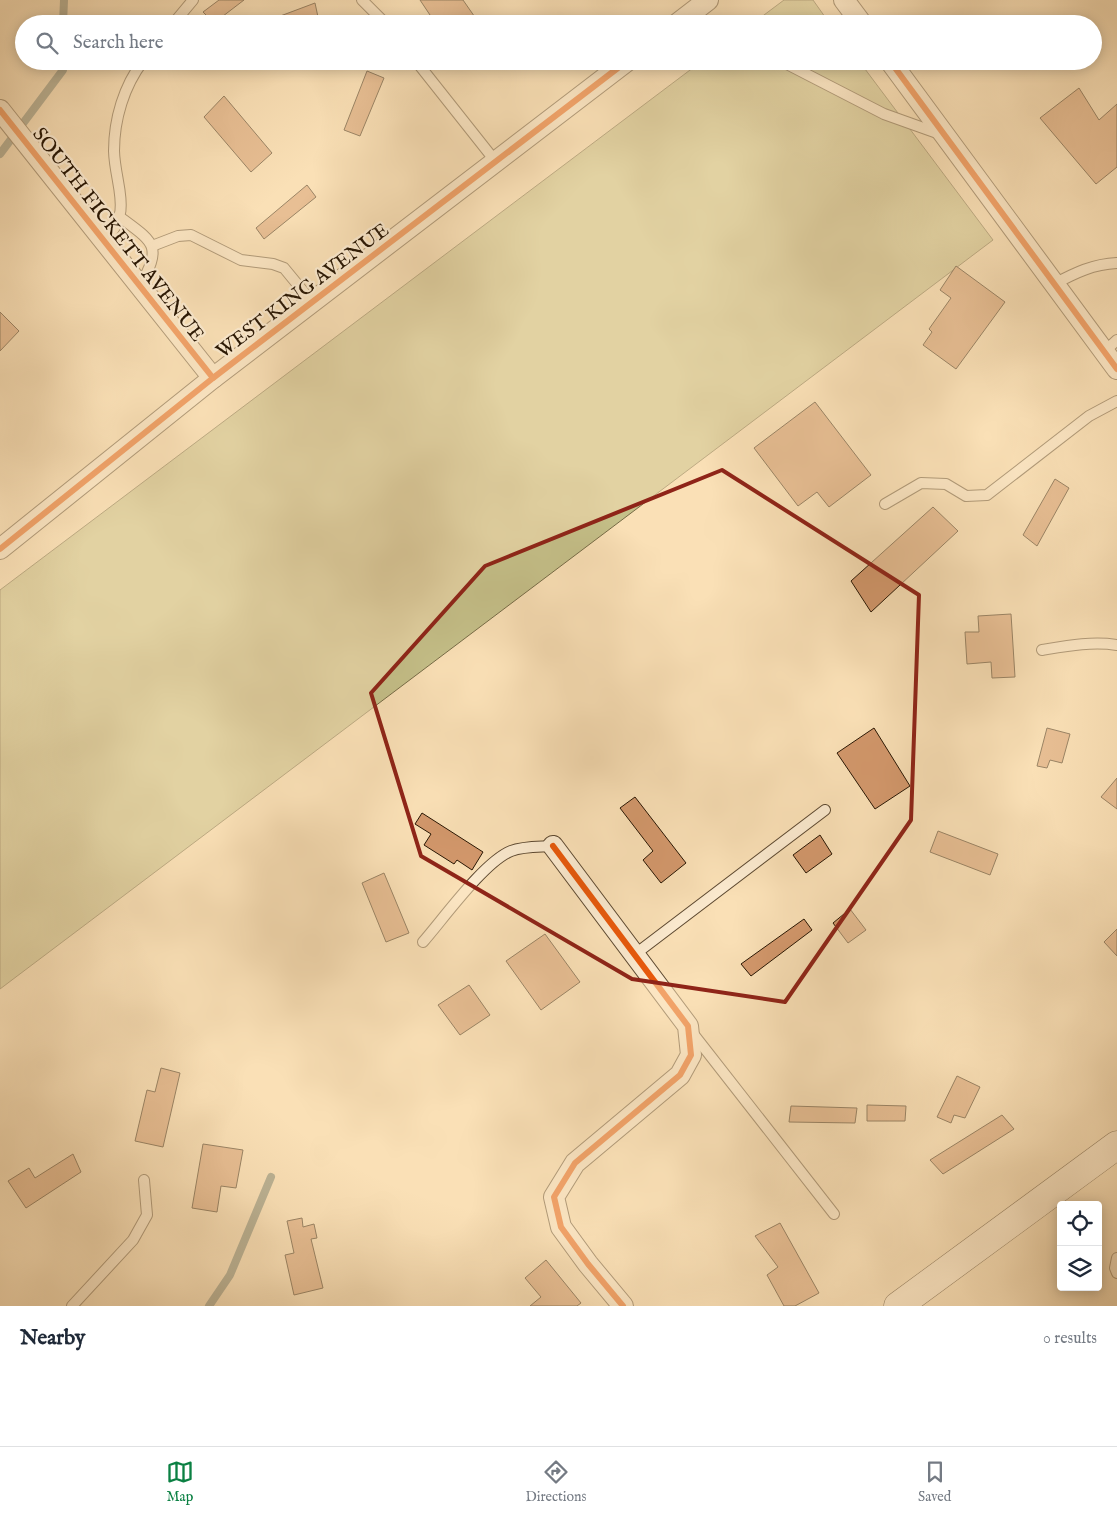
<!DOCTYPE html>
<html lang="en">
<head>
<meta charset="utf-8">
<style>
  :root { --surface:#fff; --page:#f6f6f7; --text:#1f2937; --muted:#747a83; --line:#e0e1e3; --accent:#0b8043 }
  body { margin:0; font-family:"IM FELL English",serif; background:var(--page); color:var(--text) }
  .controls { position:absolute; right:15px; bottom:15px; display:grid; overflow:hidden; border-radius:5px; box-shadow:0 2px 12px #0003 }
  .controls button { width:45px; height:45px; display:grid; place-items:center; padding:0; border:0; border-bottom:1px solid var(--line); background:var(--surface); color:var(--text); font:25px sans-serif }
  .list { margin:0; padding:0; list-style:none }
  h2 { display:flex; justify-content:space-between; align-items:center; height:65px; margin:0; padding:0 20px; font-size:21px }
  h2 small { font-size:16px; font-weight:400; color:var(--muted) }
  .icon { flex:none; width:28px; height:28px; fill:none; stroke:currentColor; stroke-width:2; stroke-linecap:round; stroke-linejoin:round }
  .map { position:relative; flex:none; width:1117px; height:1306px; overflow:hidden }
  .search { position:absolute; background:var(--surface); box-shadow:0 2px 12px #0003; left:15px; right:15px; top:15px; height:55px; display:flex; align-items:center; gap:12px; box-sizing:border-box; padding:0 18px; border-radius:28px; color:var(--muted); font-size:19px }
  .sheet { height:140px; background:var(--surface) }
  nav { display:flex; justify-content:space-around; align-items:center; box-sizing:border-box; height:70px; border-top:1px solid var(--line); background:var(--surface); font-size:14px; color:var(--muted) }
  nav a { display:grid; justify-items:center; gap:2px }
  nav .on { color:var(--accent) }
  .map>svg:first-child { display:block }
  .green { fill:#c5c089; stroke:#766b46 }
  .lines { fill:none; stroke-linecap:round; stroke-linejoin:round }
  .stream { stroke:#6f7a6c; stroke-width:8 }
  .building { fill:#d3986c; stroke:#281603 }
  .lane-casing { stroke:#5c4830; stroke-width:12 }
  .street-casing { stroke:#5c4830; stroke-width:22 }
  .secondary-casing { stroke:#281603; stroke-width:29 }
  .lane { stroke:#fcebd0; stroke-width:10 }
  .street { stroke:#fcebd0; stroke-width:20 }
  .secondary { stroke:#fcebd0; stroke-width:28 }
  .cycleway-casing { stroke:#fcebd0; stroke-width:9 }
  .cycleway { stroke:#e8590c; stroke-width:6 }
  .marked { fill:none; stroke:#8f2418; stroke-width:4; stroke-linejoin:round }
  .labels { text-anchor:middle; stroke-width:4.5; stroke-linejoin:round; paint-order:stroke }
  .street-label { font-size:20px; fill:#281603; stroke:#fcebd0 }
</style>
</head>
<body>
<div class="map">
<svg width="1117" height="1306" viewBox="0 0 1117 1306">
  <rect width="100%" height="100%" fill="#fae0b6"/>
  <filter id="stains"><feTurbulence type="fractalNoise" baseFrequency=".004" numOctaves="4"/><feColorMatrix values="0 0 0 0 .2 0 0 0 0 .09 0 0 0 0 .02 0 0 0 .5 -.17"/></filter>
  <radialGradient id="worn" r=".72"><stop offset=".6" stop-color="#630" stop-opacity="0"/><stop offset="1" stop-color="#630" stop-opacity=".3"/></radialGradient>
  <g class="green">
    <polygon points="784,0 813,0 830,24 752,24"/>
    <polygon points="702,61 859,61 993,240 0,989 0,590"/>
  </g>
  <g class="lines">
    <g class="stream">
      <polyline points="63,24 64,0"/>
      <polyline points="0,154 63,70 63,61"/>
      <polyline points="209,1306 230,1275 271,1177"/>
    </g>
  </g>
  <g class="building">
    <polygon points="219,0 244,0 214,23 203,12"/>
    <polygon points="420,0 463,0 479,23 436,24"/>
    <polygon points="315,3 318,17 300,24 259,24"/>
    <polygon points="367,71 384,78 360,136 344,130"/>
    <polygon points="1079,88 1099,120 1117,104 1117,167 1096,184 1040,118"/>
    <polygon points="224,96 272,153 251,172 204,117"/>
    <polygon points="307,185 316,197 264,239 256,228"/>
    <polygon points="956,266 1005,302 956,369 923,345 932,332 929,329 951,298 940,290"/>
    <polygon points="0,312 19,331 0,351"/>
    <polygon points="815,402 871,475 829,507 817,492 798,506 754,448"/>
    <polygon points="1055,479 1069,488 1037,546 1023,535"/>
    <polygon points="933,507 958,531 871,612 851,581"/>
    <polygon points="1011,614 1015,677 992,678 991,662 967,664 965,632 979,632 978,616"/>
    <polygon points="874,728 910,786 875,809 837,753"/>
    <polygon points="1047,728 1070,734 1062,763 1050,760 1047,768 1037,766"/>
    <polygon points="1117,778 1117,809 1101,797"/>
    <polygon points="635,797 686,863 661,883 643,860 653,851 620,808"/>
    <polygon points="422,813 483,852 472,870 457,860 454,864 424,845 431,834 415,824"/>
    <polygon points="938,831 998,854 990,875 930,852"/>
    <polygon points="820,835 832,854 806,873 793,855"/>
    <polygon points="384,873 409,933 386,942 362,883"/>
    <polygon points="850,909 866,930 848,943 833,923"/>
    <polygon points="804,919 812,930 751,976 741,964"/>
    <polygon points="1117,929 1117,956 1104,942"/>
    <polygon points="545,934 580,982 541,1010 506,961"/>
    <polygon points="469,985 490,1015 460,1035 438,1005"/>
    <polygon points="161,1068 180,1073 163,1147 135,1141 147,1090 155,1092"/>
    <polygon points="957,1076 980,1087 965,1118 954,1115 951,1123 937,1117"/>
    <polygon points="867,1105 906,1106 905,1121 867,1121"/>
    <polygon points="791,1106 857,1108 855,1123 789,1122"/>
    <polygon points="1002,1115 1014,1129 943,1174 930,1160"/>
    <polygon points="203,1144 243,1150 236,1188 221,1186 217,1212 192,1208"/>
    <polygon points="73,1154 81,1172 26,1208 8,1181 29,1168 35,1178"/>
    <polygon points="302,1218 303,1227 314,1224 317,1238 311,1239 323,1288 294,1295 285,1255 294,1253 287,1221"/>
    <polygon points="780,1223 819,1293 795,1306 784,1306 767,1275 778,1267 755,1236"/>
    <polygon points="546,1260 581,1303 577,1306 530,1306 541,1297 525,1278"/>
  </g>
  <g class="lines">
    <defs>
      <g id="lane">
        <polyline points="362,0 386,24"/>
        <polyline points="173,24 193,0"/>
        <polyline points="416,61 496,162"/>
        <polyline points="781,61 884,114 940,134"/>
        <path d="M121,218c34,25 41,28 19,68"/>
        <path d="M104,241c30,-28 11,-55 10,-90 0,-32 10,-65 29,-90"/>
        <polyline points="152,246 178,236 191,235 241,260 273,264 284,268 312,302"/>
        <path d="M1054,284c21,-11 39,-20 63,-21"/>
        <polyline points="1104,352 1117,340"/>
        <polyline points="885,504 921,483 946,484 966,496 987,495 1089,416 1117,401"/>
        <path d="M1042,650c24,-4 50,-9 75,-5"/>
        <path d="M423,942c21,-24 61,-80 88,-91 13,-5 28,-4 42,-5"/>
        <polyline points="634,955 825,810"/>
        <polyline points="691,1031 834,1214"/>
        <polyline points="1117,1258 1115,1268 1117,1273"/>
        <polyline points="72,1306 133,1240 147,1215 144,1180"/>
      </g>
      <g id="street">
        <polyline points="844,0 862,24"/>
        <polyline points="677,24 708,0"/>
        <polyline points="890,61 1117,369"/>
        <polyline points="0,110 213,378"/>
        <polyline points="0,549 213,378 627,61"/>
        <polyline points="553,846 688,1026 691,1055 680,1075 575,1163 554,1197 561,1227 588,1264 623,1306"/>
      </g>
      <polyline id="secondary" points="898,1306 1117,1145"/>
    </defs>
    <use href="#lane" class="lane-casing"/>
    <use href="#street" class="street-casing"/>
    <use href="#secondary" class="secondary-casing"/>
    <use href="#lane" class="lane"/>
    <use href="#street" class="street"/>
    <use href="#secondary" class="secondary"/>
    <defs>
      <g id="cycleway">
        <polyline points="890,61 1117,369"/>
        <polyline points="0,110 213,378"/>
        <polyline points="0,549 213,378 627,61"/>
        <polyline points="553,846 688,1026 691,1055 680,1075 575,1163 554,1197 561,1227 588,1264 623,1306"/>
      </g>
    </defs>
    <use href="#cycleway" class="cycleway-casing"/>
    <use href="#cycleway" class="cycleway"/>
  </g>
  <path d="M0 0H1117V1306H0ZM722,470l197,125 -8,225 -126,182 -153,-23 -211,-123 -50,-163 114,-127z" fill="#fae0b6" fill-opacity=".55" fill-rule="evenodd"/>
  <path class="marked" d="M722,470l197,125 -8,225 -126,182 -153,-23 -211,-123 -50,-163 114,-127z"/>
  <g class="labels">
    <g class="street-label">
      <text transform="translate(119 234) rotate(52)" y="7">SOUTH FICKETT AVENUE</text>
      <text transform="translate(302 290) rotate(-37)" y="7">WEST KING AVENUE</text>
    </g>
  </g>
  <rect width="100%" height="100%" filter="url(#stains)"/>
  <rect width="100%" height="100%" fill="url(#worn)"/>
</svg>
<div class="controls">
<button><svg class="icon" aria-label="locate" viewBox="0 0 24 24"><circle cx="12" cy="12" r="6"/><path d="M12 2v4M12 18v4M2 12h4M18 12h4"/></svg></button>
<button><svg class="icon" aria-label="layers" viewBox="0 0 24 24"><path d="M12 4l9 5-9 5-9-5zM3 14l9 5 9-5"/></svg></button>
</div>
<div class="search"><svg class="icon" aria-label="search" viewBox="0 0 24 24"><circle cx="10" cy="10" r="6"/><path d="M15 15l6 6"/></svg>Search here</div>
</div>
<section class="sheet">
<h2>Nearby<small>0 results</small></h2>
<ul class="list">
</ul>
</section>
<nav>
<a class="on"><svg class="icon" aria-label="map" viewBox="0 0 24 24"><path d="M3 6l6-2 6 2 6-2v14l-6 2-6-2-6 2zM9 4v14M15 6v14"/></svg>Map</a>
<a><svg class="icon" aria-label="directions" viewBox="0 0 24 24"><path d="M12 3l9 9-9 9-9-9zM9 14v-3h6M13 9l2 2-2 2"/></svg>Directions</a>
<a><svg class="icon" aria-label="saved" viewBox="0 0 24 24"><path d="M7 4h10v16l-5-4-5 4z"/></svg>Saved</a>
</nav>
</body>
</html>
